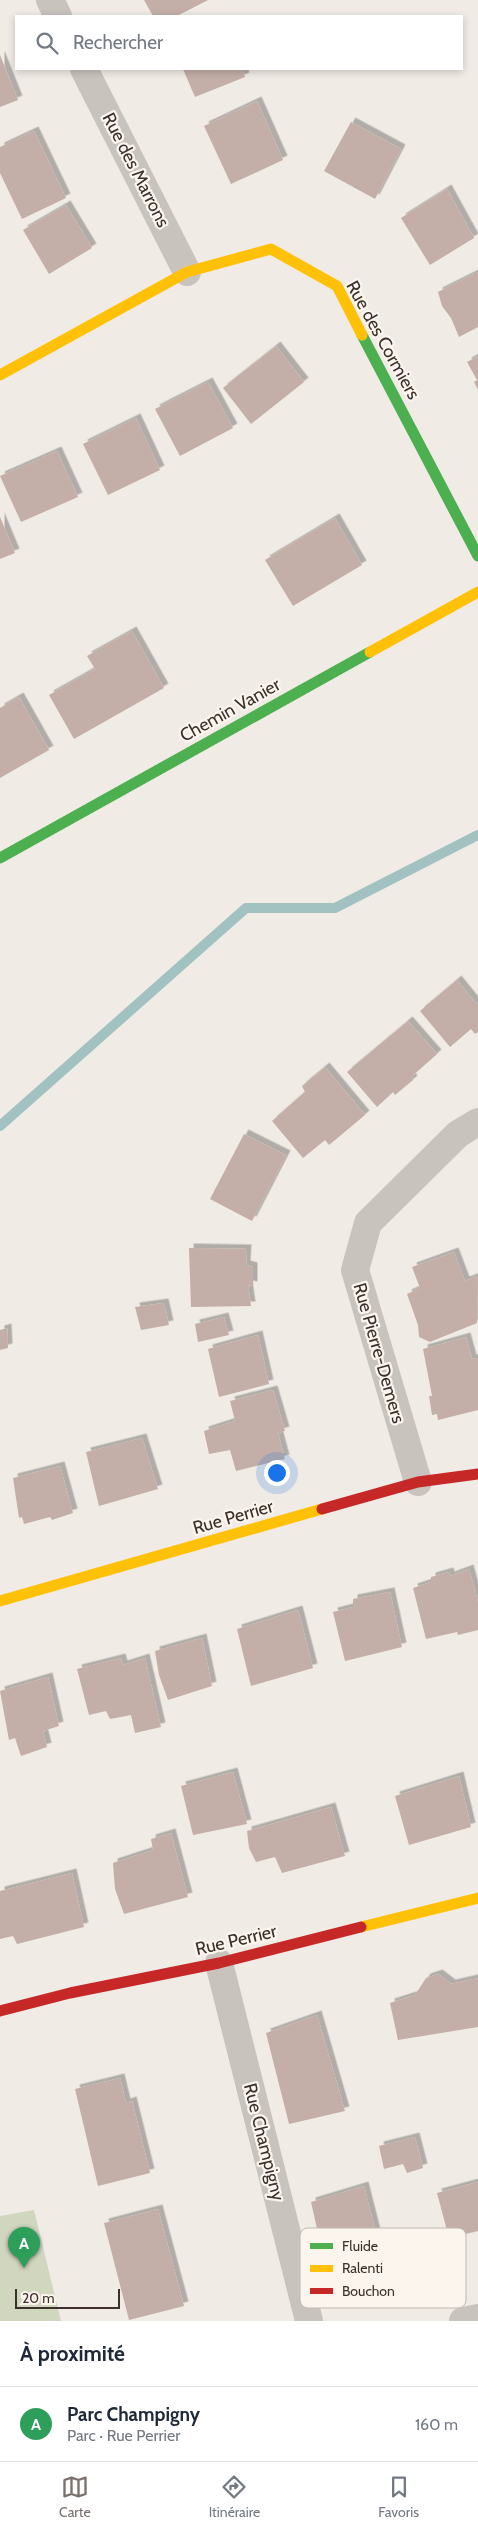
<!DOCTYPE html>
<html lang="fr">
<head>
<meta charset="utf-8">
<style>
  :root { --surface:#fff; --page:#f6f6f7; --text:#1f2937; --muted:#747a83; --line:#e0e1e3; --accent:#7a716c }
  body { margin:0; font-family:Cabin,sans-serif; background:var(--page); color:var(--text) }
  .scale { position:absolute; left:15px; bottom:12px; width:105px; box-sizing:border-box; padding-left:5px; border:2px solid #3b302b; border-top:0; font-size:14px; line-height:18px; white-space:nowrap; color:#3b302b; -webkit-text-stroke:4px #fbf5ee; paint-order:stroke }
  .you { position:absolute; left:276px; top:1472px; width:18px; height:18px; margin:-12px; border:4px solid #fff; border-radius:50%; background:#1a73e8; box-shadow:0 0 0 8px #1a73e833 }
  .badge { display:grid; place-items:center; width:32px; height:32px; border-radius:50%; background:var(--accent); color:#fff; font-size:16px; font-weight:700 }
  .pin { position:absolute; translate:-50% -41px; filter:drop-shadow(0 1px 2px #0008) }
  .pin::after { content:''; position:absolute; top:26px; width:18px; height:15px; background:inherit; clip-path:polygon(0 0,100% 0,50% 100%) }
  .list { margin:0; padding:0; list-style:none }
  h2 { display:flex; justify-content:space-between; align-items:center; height:65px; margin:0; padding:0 20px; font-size:21px }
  h2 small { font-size:16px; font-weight:400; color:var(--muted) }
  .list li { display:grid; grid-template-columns:32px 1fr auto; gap:15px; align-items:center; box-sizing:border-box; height:75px; padding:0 20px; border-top:1px solid var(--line) }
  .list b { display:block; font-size:19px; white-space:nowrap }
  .list p { margin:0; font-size:16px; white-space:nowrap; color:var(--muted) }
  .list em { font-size:16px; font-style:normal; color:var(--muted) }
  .icon { flex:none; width:28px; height:28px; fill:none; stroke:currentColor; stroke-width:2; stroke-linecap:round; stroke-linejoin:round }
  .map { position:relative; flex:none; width:478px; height:2321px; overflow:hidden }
  .search { position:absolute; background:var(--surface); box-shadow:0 2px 8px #0003; left:15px; right:15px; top:15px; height:55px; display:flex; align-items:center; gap:12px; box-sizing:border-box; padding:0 18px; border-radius:0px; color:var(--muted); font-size:19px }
  .sheet { height:140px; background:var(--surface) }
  nav { display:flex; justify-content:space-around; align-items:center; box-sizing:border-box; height:70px; border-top:1px solid var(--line); background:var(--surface); font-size:14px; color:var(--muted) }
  nav a { display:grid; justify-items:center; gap:2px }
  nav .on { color:var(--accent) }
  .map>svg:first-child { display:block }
  .green { fill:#d1d6bf }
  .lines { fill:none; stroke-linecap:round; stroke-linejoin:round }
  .stream { stroke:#a1c2c1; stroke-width:10 }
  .building { fill:#c3afa7; filter:url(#shadow) }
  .street { stroke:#c9c3be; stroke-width:28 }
  .fast { stroke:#4caf50; stroke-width:11 }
  .slow { stroke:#ffc107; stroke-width:11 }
  .jam { stroke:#c62828; stroke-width:11 }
  .labels { text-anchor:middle; stroke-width:4.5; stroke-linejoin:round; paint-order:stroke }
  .street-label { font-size:18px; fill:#3b302b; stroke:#fbf5ee }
  .key { fill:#fbf5ee; stroke:#c1bab4; stroke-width:1 }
  .key-label { font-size:14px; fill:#3b302b }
</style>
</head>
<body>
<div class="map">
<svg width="478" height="2321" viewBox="0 0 478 2321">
  <defs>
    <filter id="shadow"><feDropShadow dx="4.5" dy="-4.5" stdDeviation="0" flood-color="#0004"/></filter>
  </defs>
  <rect width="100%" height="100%" fill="#f0ebe5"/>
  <polygon class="green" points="34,2210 61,2321 0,2321 0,2216"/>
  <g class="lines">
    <polyline class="stream" points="0,1126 246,908 335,908 478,835"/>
  </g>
  <g class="building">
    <polygon points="144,0 208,0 177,16 153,16"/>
    <polygon points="0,55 18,100 0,107"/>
    <polygon points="183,69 242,69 245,77 195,97"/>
    <polygon points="257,101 283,160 231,184 204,126"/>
    <polygon points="351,122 401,149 375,199 324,171"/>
    <polygon points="34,131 66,198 22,219 0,173 0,147"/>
    <polygon points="447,189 474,238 430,265 401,218"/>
    <polygon points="66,205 92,248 49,274 23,230"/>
    <polygon points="478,272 478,327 459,337 451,318 442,306 438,292"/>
    <polygon points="276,346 304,382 251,424 223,388"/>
    <polygon points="478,356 478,390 474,382 477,380 467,362"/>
    <polygon points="208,382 233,428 180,456 155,409"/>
    <polygon points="136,418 160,470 108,495 83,444"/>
    <polygon points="57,451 78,497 21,522 0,476"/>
    <polygon points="0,517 15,553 0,559"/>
    <polygon points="335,518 362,565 293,606 265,560"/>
    <polygon points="132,631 164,688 74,739 49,695 95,669 87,656"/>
    <polygon points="19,697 49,750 0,778 0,708"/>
    <polygon points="457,980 478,1006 478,1032 475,1034 471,1029 450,1047 420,1011"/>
    <polygon points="408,1021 437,1054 411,1077 413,1080 395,1095 393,1092 377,1107 347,1072"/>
    <polygon points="325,1067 365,1115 329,1145 325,1140 303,1158 272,1121 305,1092 302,1086"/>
    <polygon points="244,1134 286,1155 252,1221 210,1199"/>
    <polygon points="189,1248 247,1249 246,1265 253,1267 253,1286 248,1285 251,1306 191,1307"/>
    <polygon points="454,1252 465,1281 478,1276 477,1323 430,1342 419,1337 418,1325 407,1294 420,1288 412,1267"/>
    <polygon points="164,1303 169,1325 141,1330 135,1307"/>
    <polygon points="224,1317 229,1335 198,1342 195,1324"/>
    <polygon points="7,1328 8,1348 0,1350 0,1330"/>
    <polygon points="258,1335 269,1384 219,1397 208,1349"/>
    <polygon points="466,1337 472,1359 478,1358 478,1410 438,1420 437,1414 432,1415 429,1396 432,1396 423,1349"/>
    <polygon points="273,1390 285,1431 278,1433 285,1459 236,1471 230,1450 209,1454 204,1431 235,1421 230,1401"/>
    <polygon points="142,1438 158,1489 99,1506 86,1452"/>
    <polygon points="60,1466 73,1513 52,1520 50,1517 24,1524 22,1517 19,1518 13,1478"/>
    <polygon points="469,1569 478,1602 478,1630 458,1635 457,1632 426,1639 413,1588 431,1582 431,1577 449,1572 450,1576"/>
    <polygon points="390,1592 402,1647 345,1661 333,1612 353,1607 353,1599"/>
    <polygon points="298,1610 313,1668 251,1686 237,1629"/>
    <polygon points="202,1638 212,1686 168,1700 159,1675 155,1651"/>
    <polygon points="121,1658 123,1665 145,1658 161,1727 135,1733 131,1715 110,1719 106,1711 89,1715 77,1669"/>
    <polygon points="48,1677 59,1726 43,1731 47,1747 21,1756 15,1738 9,1740 0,1691"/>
    <polygon points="233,1772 247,1824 193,1835 181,1786"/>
    <polygon points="459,1776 471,1827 409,1845 395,1796"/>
    <polygon points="331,1807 345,1856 282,1873 275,1857 256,1862 249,1848 247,1831"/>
    <polygon points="171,1833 188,1897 124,1914 115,1889 113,1863 153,1850 151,1839"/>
    <polygon points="72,1873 84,1927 17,1944 13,1936 0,1939 0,1891"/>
    <polygon points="438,1974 451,1984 478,1978 478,2027 398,2040 390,2003 415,1995 426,1978"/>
    <polygon points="317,2015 345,2111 289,2124 266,2033"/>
    <polygon points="120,2078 126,2103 132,2101 150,2173 98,2186 75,2089"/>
    <polygon points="415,2137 423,2168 407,2173 403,2164 384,2169 379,2146"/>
    <polygon points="478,2182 478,2231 449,2238 437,2193"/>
    <polygon points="364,2186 382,2257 369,2259 374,2282 362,2286 355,2263 331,2271 326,2239 320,2242 311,2202"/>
    <polygon points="158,2209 184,2306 129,2320 104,2223"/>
  </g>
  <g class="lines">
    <g class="street">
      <polyline points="50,0 58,16"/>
      <polyline points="84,69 187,272"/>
      <polyline points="418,1482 355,1270 368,1223 458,1134 478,1122"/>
      <polyline points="219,1963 309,2321"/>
      <polyline points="463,2321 478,2318"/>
    </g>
    <g class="fast">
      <polyline points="362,335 478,556"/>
      <polyline points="0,858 370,652"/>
    </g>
    <g class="slow">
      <polyline points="0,375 187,272 271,249 337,286 362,335"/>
      <polyline points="370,652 478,592"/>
      <polyline points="0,1601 322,1509"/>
      <polyline points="361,1927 478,1898"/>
    </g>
    <g class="jam">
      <polyline points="322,1509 418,1482 478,1474"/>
      <polyline points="0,2011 70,1993 219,1963 361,1927"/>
    </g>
  </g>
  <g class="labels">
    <g class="street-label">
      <text transform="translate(136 170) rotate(63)" y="6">Rue des Marrons</text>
      <text transform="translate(383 340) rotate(61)" y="6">Rue des Cormiers</text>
      <text transform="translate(230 710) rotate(-29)" y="6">Chemin Vanier</text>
      <text transform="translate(379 1353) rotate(74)" y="6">Rue Pierre-Demers</text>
      <text transform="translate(233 1517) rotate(-16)" y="6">Rue Perrier</text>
      <text transform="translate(236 1940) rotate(-13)" y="6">Rue Perrier</text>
      <text transform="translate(264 2142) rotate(76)" y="6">Rue Champigny</text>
    </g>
  </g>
  <rect x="300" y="2228" width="166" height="80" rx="8" class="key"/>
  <rect x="310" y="2243" width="23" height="6" fill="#4caf50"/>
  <rect x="310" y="2265" width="23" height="7" fill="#ffc107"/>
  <rect x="310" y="2288" width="23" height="6" fill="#c62828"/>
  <g class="key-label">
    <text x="342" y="2251">Fluide</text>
    <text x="342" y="2273">Ralenti</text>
    <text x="342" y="2296">Bouchon</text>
  </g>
</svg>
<div class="scale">20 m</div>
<div class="you"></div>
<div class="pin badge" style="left:24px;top:2268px;background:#2e9e5b">A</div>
<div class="search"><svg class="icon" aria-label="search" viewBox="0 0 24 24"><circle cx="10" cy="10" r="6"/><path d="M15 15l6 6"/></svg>Rechercher</div>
</div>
<section class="sheet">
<h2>À proximité<small></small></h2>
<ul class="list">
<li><span class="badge" style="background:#2e9e5b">A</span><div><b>Parc Champigny</b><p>Parc · Rue Perrier</p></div><em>160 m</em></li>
</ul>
</section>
<nav>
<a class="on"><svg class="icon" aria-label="map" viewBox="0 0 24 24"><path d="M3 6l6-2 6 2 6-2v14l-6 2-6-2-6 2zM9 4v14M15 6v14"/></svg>Carte</a>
<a><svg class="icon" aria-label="directions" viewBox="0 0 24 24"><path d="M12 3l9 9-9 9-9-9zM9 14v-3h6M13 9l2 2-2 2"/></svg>Itinéraire</a>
<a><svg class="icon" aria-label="saved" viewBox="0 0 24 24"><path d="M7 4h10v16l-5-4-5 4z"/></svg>Favoris</a>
</nav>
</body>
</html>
